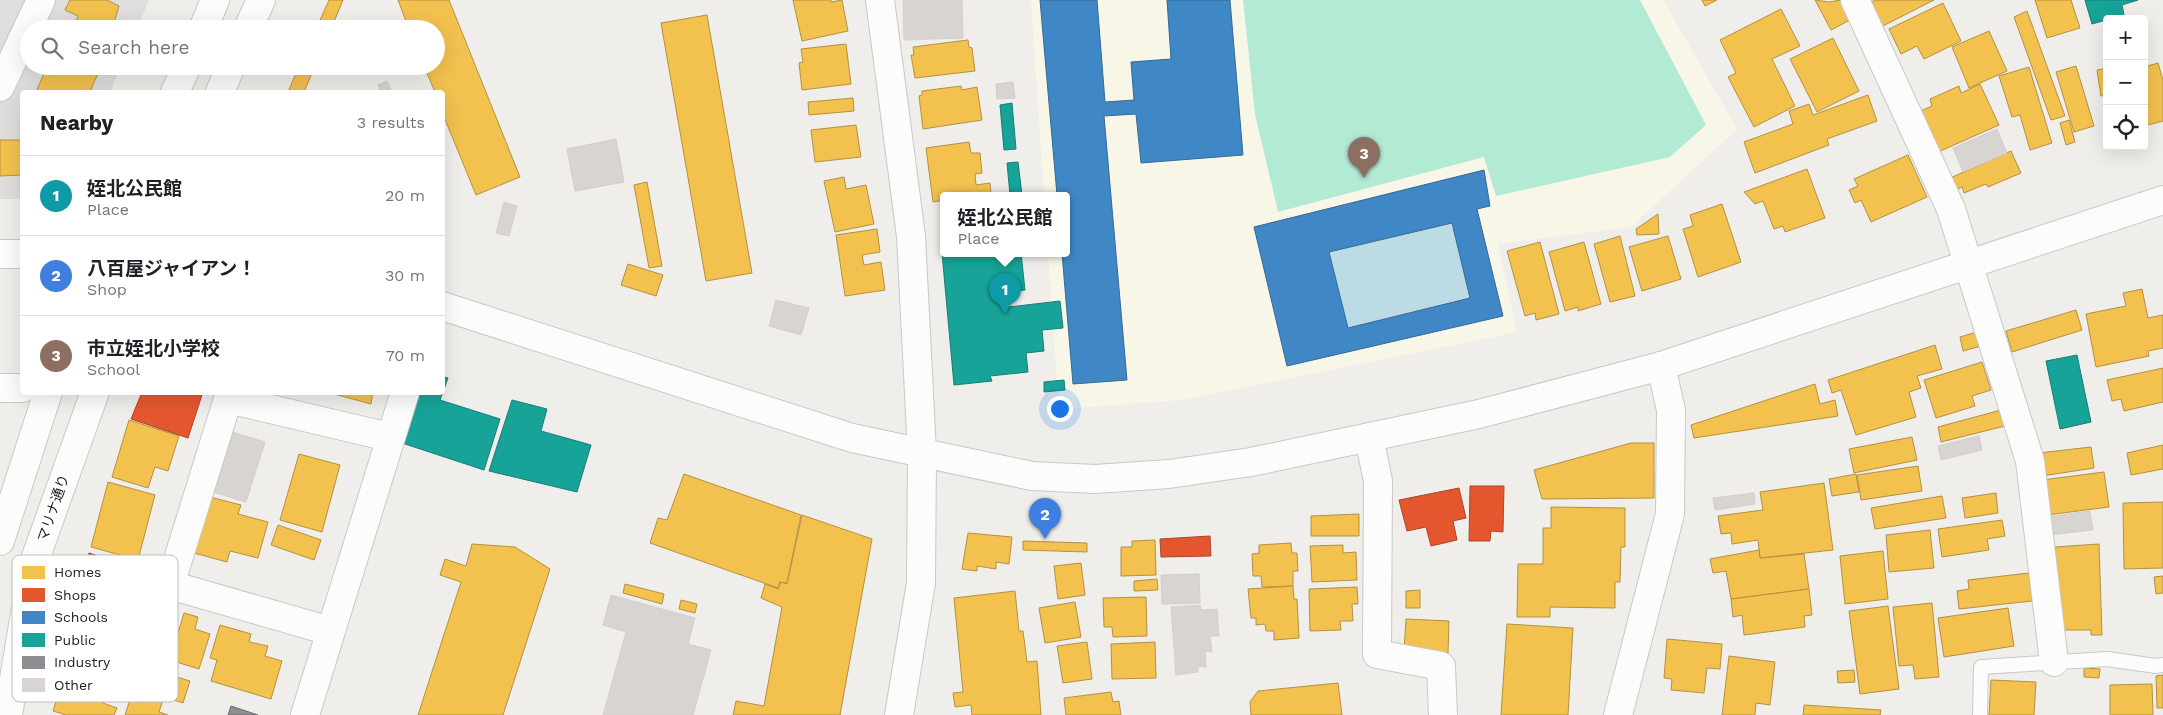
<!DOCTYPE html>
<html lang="en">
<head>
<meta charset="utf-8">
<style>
  :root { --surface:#fff; --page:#f2f2f2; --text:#202124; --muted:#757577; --line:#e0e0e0; --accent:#ea580c }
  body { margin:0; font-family:"Work Sans","Noto Sans JP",sans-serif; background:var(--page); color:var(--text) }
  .controls { position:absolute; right:15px; top:15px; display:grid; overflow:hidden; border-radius:5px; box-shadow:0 5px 20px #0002 }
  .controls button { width:45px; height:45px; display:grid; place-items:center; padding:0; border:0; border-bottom:1px solid var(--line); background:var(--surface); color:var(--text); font:25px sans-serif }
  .you { position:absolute; left:1059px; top:408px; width:18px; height:18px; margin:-12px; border:4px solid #fff; border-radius:50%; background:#1a73e8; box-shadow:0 0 0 8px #1a73e833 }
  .badge { display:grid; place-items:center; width:32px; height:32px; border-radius:50%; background:var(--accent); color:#fff; font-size:16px; font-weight:700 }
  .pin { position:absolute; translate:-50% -41px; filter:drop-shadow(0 1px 2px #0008) }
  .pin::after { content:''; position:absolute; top:26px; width:18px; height:15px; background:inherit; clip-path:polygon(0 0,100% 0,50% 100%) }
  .popup { position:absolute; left:940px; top:192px; width:130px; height:65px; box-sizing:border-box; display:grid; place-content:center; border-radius:5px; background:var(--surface); filter:drop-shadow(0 1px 4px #0005); font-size:16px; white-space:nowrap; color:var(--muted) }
  .popup b { font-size:19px; color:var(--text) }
  .popup::after { content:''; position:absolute; left:50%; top:100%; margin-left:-10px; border:10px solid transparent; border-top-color:var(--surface) }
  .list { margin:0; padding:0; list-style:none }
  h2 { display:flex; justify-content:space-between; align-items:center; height:65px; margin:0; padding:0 20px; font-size:21px }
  h2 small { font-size:16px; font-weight:400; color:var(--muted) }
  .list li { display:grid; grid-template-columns:32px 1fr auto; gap:15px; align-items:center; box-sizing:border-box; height:80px; padding:0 20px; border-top:1px solid var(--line) }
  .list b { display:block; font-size:19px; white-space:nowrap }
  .list p { margin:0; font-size:16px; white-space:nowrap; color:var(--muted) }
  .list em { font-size:16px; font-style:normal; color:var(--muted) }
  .icon { flex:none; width:28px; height:28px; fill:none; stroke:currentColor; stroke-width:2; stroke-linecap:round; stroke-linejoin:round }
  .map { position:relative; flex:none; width:2163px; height:715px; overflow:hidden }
  .search { position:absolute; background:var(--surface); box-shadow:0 5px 20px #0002; left:20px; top:20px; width:425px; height:55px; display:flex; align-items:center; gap:12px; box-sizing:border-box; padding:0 18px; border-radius:28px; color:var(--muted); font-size:19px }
  .panel { position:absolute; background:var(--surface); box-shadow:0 5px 20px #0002; left:20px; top:90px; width:425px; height:305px; border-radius:5px }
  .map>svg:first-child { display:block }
  .residential { fill:#dfdedc }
  .education { fill:#f8f7e7 }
  .pitch { fill:#b3ead4 }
  .water { fill:#bcdbe4 }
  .homes { fill:#f2c14e; stroke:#b49141 }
  .shops { fill:#e4572e; stroke:#aa472a }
  .schools { fill:#3f88c5; stroke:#366994; fill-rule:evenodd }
  .public { fill:#17a398; stroke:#1a7c75 }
  .industry { fill:#8d8d92; stroke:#6d6d70 }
  .building { fill:#d7d4d1; stroke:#d3d0cb }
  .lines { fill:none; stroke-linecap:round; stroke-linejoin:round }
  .service-casing { stroke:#c9c8c6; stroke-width:16 }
  .minor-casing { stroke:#c9c8c6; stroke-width:30 }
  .tertiary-casing { stroke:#c9c8c6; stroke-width:30 }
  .service { stroke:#fdfcfc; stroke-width:14 }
  .minor { stroke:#fdfcfc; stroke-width:28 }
  .tertiary { stroke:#fdfcfc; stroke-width:28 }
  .labels { text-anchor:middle; stroke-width:5; stroke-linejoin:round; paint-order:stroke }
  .street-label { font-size:14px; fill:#222; stroke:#fff }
  .key { fill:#fff; stroke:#bdbdbd; stroke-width:1 }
  .key-label { font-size:14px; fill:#222 }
</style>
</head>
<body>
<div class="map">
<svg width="2163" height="715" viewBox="0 0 2163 715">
  <rect width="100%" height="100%" fill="#f0eeea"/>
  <polygon class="residential" points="0,0 149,0 137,29 29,29 29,66 121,66 110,92 22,92 22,199 0,199"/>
  <polygon class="education" points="1031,0 1663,0 1737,129 1631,227 1498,244 1517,332 1182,400 1059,409 1048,253 1066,253 1066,195 1044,195"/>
  <polygon class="pitch" points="1243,0 1640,0 1706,125 1670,157 1496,196 1484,157 1278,212 1255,114"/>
  <polygon class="water" points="1452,223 1470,298 1348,328 1329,252"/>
  <g class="homes">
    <polygon points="70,0 107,0 119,6 113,26 117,29 73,29 78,16 65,10"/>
    <polygon points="329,0 343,0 331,29 316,29"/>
    <polygon points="398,0 449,0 520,177 476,195 442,112 442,92 435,92 424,66 436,66 436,29 409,29"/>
    <polygon points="793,0 831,0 831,2 842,0 848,31 802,41"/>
    <polygon points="1702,0 1717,0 1705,6"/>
    <polygon points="1815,0 1829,2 1841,0 1852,19 1831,30"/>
    <polygon points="1875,0 1934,0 1879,28 1866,5"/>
    <polygon points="2035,0 2071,0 2080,28 2047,38"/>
    <polygon points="1943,3 1961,41 1924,59 1917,46 1901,54 1889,29"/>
    <polygon points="1781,9 1800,46 1772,59 1795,106 1754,127 1728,77 1736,73 1720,40"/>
    <polygon points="2027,11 2065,116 2051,120 2014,17"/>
    <polygon points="707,15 752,273 706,281 661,23"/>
    <polygon points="1989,31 2007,71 1969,88 1952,47"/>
    <polygon points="1833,38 1859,91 1817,112 1790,59"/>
    <polygon points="968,40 969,47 972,48 975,71 915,78 911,55 914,55 913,47"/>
    <polygon points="846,44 851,84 802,90 799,63 803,62 801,49"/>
    <polygon points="2158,63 2163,80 2163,121 2144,126 2144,67"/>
    <polygon points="47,66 101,66 90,92 42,92 37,90"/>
    <polygon points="299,66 315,66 304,92 288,92"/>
    <polygon points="2076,66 2094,126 2074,132 2056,72"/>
    <polygon points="2029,67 2052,143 2030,150 2020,115 2012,117 1999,76"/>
    <polygon points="2107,68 2107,95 2101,96 2097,70"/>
    <polygon points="1980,84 1999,125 1936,153 1918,112 1932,106 1930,99 1959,86 1961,93"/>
    <polygon points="961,86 962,90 977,87 982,120 923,129 919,96 922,95 922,91"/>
    <polygon points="1868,95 1877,121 1827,139 1829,145 1755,173 1744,142 1793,124 1789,111 1809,104 1813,115"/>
    <polygon points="853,98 854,111 809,115 808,102"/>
    <polygon points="2069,120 2075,142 2066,145 2060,123"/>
    <polygon points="856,125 861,157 815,162 811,130"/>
    <polygon points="0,140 22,140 22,175 0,176"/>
    <polygon points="969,142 971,153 980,153 982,173 975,174 976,185 990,183 991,193 944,195 944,200 933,202 926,148"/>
    <polygon points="2011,151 2021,173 1988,187 1986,184 1964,193 1962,187 1954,191 1948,179"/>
    <polygon points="1908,155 1927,197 1871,222 1861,200 1855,203 1849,190 1858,186 1854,179"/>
    <polygon points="1807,169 1825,218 1785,232 1783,226 1774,229 1763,201 1755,204 1744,192"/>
    <polygon points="844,177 846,189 866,185 874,224 835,232 824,181"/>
    <polygon points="647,182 662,266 649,268 634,185"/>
    <polygon points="1722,204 1741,262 1698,277 1683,229 1693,226 1690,215"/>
    <polygon points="1658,214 1659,234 1637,235 1636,229"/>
    <polygon points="877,229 880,252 862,255 864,265 881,262 885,290 845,296 836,235"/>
    <polygon points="1620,236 1635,296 1610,302 1594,244"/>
    <polygon points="1668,236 1681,279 1642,291 1629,247"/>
    <polygon points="1540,242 1559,314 1536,320 1535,313 1525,316 1507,251"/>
    <polygon points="1584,242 1601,304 1578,311 1578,307 1565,311 1549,252"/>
    <polygon points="628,264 663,275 656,296 621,285"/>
    <polygon points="2142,289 2148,318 2163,315 2163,348 2148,351 2149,356 2096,367 2086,314 2126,306 2123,293"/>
    <polygon points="2076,310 2082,330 2012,352 2006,331"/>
    <polygon points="1980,331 1985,345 1963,351 1960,337"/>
    <polygon points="1935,345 1942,369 1917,376 1921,388 1909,392 1916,417 1856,435 1841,390 1832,393 1828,380"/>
    <polygon points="1982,362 1991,390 1972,396 1975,406 1936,418 1924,380"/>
    <polygon points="2163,368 2163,402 2124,411 2121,399 2112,401 2107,380"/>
    <polygon points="1815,384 1820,404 1835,400 1838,416 1694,438 1691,425"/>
    <polygon points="327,392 373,392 371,404"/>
    <polygon points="2001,410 2005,426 1941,442 1938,427"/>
    <polygon points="129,420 179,436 168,471 155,467 148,488 112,477"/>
    <polygon points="1912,437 1917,460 1854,473 1849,449"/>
    <polygon points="1631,443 1654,443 1654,498 1542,499 1534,470"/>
    <polygon points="2163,445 2163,469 2131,475 2127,453"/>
    <polygon points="2091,447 2094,468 2042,476 2039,453"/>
    <polygon points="299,454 340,465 322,532 280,520"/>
    <polygon points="1918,466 1922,491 1861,500 1857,475"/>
    <polygon points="2104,472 2109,507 2047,515 2042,480"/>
    <polygon points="684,474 801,515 787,583 780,582 778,588 650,543 658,518 667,520"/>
    <polygon points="1856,474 1859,492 1832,496 1829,479"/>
    <polygon points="108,482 155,495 138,560 91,547"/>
    <polygon points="1824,483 1833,550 1760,558 1758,540 1732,544 1731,533 1721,534 1718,516 1763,510 1760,492"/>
    <polygon points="1996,493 1998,513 1965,518 1962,498"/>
    <polygon points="1942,496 1946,518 1875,529 1871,508"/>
    <polygon points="210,497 241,505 238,514 268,522 258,558 230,551 227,562 194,553"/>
    <polygon points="2163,502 2163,568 2124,569 2123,503"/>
    <polygon points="1551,507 1625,508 1625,547 1621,547 1620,582 1615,582 1615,608 1550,607 1550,617 1517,617 1518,564 1543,564 1543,528 1551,528"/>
    <polygon points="1359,514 1359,536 1311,536 1311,516"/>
    <polygon points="802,515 872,539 840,715 733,715 736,701 764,706 782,607 761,598 765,584 778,589 781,582 787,584"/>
    <polygon points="2002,520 2005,536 1987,539 1989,550 1942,557 1938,529"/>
    <polygon points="278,525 321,540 314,560 271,545"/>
    <polygon points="1930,530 1934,568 1889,572 1886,535"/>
    <polygon points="968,533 1012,537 1009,564 996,562 996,569 977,566 977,571 962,569"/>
    <polygon points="1155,540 1156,575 1121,576 1121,547 1132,547 1132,541"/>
    <polygon points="1023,541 1087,543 1087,552 1023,550"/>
    <polygon points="1291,543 1292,553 1297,553 1298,571 1293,571 1293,586 1262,587 1261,576 1253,576 1252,554 1259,553 1259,545"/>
    <polygon points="472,544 515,547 550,569 503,715 418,715 461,582 440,575 445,559 466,566"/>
    <polygon points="2099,544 2102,635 2091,635 2091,630 2056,630 2055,547"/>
    <polygon points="1343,545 1343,553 1356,552 1357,580 1312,582 1310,546"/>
    <polygon points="1759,550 1760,558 1804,554 1809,589 1731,599 1726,571 1713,573 1710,559"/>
    <polygon points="1883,551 1888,599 1845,604 1840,556"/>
    <polygon points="1081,563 1085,595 1058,599 1054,566"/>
    <polygon points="2029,573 2032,601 1959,609 1957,591 1969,589 1968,580"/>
    <polygon points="84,574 122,585 118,597 121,597 108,644 67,632 73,611 80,613 83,600 77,598"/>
    <polygon points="2163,576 2163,593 2156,594 2154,577"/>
    <polygon points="1157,579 1158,590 1134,591 1134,581"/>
    <polygon points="625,584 664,594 662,604 623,593"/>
    <polygon points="1293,586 1294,599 1297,599 1299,638 1274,640 1274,631 1266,631 1265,624 1256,625 1256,618 1251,618 1248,589"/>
    <polygon points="1357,587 1358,604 1352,604 1353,621 1340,621 1341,630 1310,631 1309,589"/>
    <polygon points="1809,589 1812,615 1804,616 1805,627 1744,635 1742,615 1733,617 1731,599"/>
    <polygon points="1420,590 1420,608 1406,608 1406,591"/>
    <polygon points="1015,591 1019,631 1023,631 1027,662 1037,661 1041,715 972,715 971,705 955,707 953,693 963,692 954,598"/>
    <polygon points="1146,597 1147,636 1113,637 1112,627 1104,627 1103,598"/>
    <polygon points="138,600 167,608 161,625 171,628 162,656 154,654 150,668 120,660"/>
    <polygon points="681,600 697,604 695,613 679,609"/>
    <polygon points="1075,602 1081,637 1045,643 1039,608"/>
    <polygon points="1932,603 1939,677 1915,679 1913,665 1899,666 1893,607"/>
    <polygon points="1888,606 1899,689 1860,694 1849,611"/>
    <polygon points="2008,608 2014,646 1944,657 1938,618"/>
    <polygon points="184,613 198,617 195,629 210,634 199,669 170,660"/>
    <polygon points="1406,619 1449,621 1448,653 1404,651"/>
    <polygon points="1507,624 1573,628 1568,715 1501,715"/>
    <polygon points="220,625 251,634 249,642 268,646 265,656 282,661 271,699 211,681 217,660 210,658"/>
    <polygon points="1667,639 1722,644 1720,669 1707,668 1704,693 1671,690 1672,679 1664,678"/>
    <polygon points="1087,642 1092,679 1063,683 1057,646"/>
    <polygon points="1155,642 1156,678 1112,679 1111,644"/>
    <polygon points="70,654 113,667 103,703 117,708 114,715 66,715 53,711"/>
    <polygon points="1729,656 1775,662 1770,705 1756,703 1755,715 1722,715"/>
    <polygon points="141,666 190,681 183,703 164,697 159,712 168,715 125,715"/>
    <polygon points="2084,668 2100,669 2099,678 2084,677"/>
    <polygon points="1854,670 1855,682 1838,683 1837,671"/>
    <polygon points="2163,675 2163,708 2157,708 2156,676"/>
    <polygon points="1991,680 2036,682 2034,715 1989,715"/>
    <polygon points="1338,683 1342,715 1251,715 1250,702 1258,691"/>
    <polygon points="2152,684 2153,715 2110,715 2110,685"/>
    <polygon points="1111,692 1113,702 1119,701 1121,715 1066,715 1064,698"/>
    <polygon points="1804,705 1881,710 1880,715 1803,715"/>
  </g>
  <g class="shops">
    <polygon points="142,392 203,392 188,438 131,419"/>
    <polygon points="1470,486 1504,486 1503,532 1491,531 1490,541 1469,541"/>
    <polygon points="1459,488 1466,518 1453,521 1457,540 1431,546 1426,527 1407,531 1399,500"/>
    <polygon points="1210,536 1211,556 1161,557 1160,539"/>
    <polygon points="89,553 135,567 132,578 86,565"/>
  </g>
  <g class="schools">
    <polygon points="1040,0 1097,0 1105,102 1134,100 1131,62 1171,59 1167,0 1230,0 1243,155 1141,163 1136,114 1104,116 1127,380 1073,384 1062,253 1066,253 1066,195 1057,195"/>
    <path d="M1484,170l6,36 -13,3 26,107 -216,50 -33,-139zM1452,223l18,75 -122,30 -19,-76z"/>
  </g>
  <g class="public">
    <polygon points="2085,0 2138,0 2122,5 2124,15 2092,24"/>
    <polygon points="1012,103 1016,149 1004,150 1000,105"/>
    <polygon points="1018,162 1022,195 1010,195 1007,163"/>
    <polygon points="942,253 1021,253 1025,290 1007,292 1009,307 1060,301 1063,328 1042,330 1044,351 1026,353 1028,372 990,376 992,381 954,385"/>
    <polygon points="2077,355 2091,422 2060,429 2046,361"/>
    <polygon points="442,376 448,378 440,400 500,419 484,470 402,443 419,392 442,392"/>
    <polygon points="1064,380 1065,390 1044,392 1044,382"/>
    <polygon points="512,400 547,409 541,431 591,445 577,492 489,471"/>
  </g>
  <polygon class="industry" points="231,706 258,715 228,715"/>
  <g class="building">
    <polygon points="903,0 962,0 963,38 904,40"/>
    <polygon points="387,81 392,92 381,92 378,85"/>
    <polygon points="1013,82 1015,98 997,99 996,84"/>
    <polygon points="1997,129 2007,153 1963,172 1953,148"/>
    <polygon points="616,139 624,182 575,191 567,149"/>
    <polygon points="504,202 517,206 509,236 496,233"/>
    <polygon points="776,300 809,308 801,335 769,326"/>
    <polygon points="232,432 265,442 246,502 213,492"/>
    <polygon points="1979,436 1982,450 1941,460 1938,446"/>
    <polygon points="1754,493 1755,504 1715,510 1713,498"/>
    <polygon points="2090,511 2093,530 2049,535 2047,517"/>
    <polygon points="1199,574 1200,603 1162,604 1161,575"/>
    <polygon points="611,595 695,618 688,644 711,650 693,715 603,715 626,632 603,625"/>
    <polygon points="1200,605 1201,610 1217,609 1219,636 1210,636 1212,652 1205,651 1206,667 1198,666 1198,672 1176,675 1171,607"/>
  </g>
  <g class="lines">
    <defs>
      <polyline id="service" points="1980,715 1981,667 2107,659 2156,666 2163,665"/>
      <g id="minor">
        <polyline points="1855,0 1951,209 2030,461 2054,662"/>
        <polyline points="0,87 41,0"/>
        <polyline points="0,388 22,388"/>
        <polyline points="1369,438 1378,481 1377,654 1441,666 1443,715"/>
        <polyline points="330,631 170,585 228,399 389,437"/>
        <polyline points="305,715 405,392"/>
        <polyline points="1618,715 1670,514 1671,410 1661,366"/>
      </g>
      <g id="tertiary">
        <polyline points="880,0 911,236 922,453 921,583 899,715"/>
        <polyline points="203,29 215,0"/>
        <polyline points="248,29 261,0"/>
        <polyline points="175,92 187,66"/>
        <polyline points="220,92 231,66"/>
        <polyline points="0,254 22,254"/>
        <polyline points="442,306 852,438 1032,476 1095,479 1169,474 1251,462 1479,414 1661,366 2163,200"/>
        <polyline points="0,541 48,392"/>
        <polyline points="8,715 33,565 95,392"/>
      </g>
    </defs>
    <use href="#service" class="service-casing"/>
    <use href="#minor" class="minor-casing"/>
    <use href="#tertiary" class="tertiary-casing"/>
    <use href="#service" class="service"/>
    <use href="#minor" class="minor"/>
    <use href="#tertiary" class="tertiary"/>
  </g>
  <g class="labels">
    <g class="street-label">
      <text transform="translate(53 508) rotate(-71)" y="5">マリナ通り</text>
    </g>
  </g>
  <rect x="12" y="555" width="166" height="147" rx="8" class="key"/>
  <rect x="22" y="566" width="23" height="13" fill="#f2c14e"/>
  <rect x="22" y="588" width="23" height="14" fill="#e4572e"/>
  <rect x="22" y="611" width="23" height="13" fill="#3f88c5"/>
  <rect x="22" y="633" width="23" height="14" fill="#17a398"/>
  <rect x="22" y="656" width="23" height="13" fill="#8d8d92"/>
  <rect x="22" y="678" width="23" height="14" fill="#d7d4d1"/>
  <g class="key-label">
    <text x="54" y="577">Homes</text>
    <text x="54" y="600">Shops</text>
    <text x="54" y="622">Schools</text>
    <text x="54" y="645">Public</text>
    <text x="54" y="667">Industry</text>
    <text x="54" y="690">Other</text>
  </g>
</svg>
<div class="controls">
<button>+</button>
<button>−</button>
<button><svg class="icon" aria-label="locate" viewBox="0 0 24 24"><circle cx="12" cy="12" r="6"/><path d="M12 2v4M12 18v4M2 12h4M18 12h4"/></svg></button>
</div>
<div class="you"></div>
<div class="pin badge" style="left:1005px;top:314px;background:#0f9aa8">1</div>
<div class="popup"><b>姪北公民館</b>Place</div>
<div class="pin badge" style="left:1045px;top:539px;background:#3f7fe0">2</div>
<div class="pin badge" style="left:1364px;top:178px;background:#8d6e63">3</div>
<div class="search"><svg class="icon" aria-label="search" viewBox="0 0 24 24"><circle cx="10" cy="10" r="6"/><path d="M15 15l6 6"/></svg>Search here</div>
<section class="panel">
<h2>Nearby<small>3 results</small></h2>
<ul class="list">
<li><span class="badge" style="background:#0f9aa8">1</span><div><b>姪北公民館</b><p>Place</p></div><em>20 m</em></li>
<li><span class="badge" style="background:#3f7fe0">2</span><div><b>八百屋ジャイアン！</b><p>Shop</p></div><em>30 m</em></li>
<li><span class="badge" style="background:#8d6e63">3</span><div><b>市立姪北小学校</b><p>School</p></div><em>70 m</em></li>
</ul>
</section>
</div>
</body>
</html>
